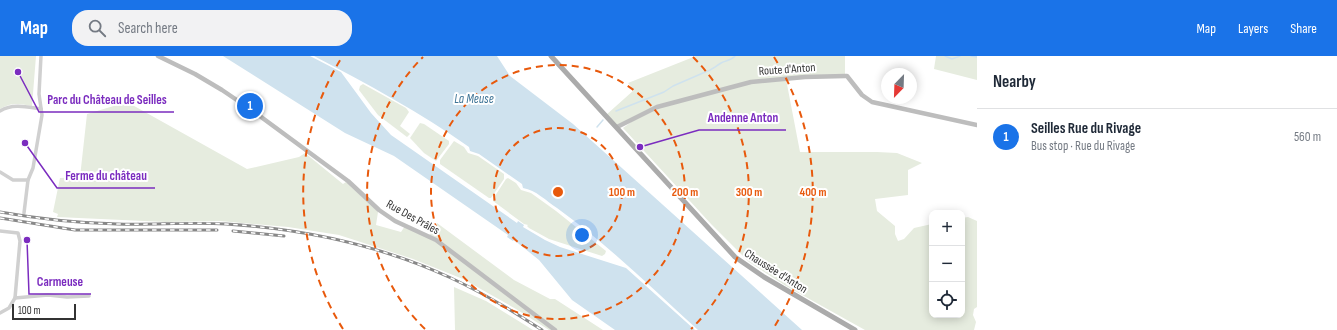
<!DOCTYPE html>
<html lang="en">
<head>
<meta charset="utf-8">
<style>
  :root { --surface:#fff; --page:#f2f2f3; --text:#1f2937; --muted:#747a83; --line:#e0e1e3; --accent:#1a73e8 }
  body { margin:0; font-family:"Sofia Sans Condensed",sans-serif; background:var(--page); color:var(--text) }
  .controls { position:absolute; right:12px; bottom:12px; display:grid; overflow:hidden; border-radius:8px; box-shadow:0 2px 10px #0003 }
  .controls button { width:36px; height:36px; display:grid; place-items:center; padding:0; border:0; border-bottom:1px solid var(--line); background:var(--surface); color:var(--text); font:20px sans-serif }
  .compass { position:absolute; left:881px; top:12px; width:36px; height:36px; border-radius:50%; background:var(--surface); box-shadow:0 2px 10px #0003; rotate:203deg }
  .scale { position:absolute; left:12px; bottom:10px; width:64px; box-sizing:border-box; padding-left:4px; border:2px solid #333; border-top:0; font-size:11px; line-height:14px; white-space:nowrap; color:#333; -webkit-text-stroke:3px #fff; paint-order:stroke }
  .you { position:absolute; left:582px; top:179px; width:14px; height:14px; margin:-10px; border:3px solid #fff; border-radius:50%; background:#1a73e8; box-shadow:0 0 0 6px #1a73e833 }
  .badge { display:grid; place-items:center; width:26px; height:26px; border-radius:50%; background:var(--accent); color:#fff; font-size:13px; font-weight:700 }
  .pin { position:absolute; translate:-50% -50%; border:2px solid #fff; box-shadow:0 1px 4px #0006 }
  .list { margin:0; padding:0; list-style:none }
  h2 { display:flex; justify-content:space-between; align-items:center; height:52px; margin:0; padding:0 16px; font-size:17px }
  h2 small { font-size:13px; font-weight:400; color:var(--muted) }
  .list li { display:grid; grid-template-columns:26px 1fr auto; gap:12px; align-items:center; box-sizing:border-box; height:56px; padding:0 16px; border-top:1px solid var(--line) }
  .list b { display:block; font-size:15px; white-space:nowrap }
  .list p { margin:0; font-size:13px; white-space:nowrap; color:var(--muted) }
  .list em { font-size:13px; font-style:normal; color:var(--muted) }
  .icon { flex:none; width:22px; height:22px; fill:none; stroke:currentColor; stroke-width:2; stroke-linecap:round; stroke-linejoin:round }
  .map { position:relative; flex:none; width:977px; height:274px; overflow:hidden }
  header { display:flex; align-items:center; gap:24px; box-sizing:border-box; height:56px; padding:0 20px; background:var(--accent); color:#fff }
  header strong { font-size:19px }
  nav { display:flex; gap:22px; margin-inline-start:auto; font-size:14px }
  .search { width:280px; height:36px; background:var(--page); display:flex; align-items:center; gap:10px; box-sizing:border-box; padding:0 14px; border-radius:16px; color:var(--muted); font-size:15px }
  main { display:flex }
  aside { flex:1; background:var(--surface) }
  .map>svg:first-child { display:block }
  .green { fill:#e6ecdf }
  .water { fill:#cfe2ee }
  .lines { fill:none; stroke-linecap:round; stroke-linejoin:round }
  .stream { stroke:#cfe2ee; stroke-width:1.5 }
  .street { stroke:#d0d0d0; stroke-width:3.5 }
  .secondary { stroke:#bdbdbd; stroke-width:4.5 }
  .primary { stroke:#ababab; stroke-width:5 }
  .rail-casing { stroke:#888; stroke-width:3 }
  .rail { stroke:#fff; stroke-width:1.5; stroke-dasharray:4.5; stroke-linecap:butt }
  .ring { fill:none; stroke:#e8590c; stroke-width:2; stroke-dasharray:7 5 }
  .labels { text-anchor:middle; stroke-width:4; stroke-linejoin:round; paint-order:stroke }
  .street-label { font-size:12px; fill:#333; stroke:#fff }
  .water-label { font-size:13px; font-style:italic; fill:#3f7597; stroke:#fff }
  .centre { fill:#e8590c; stroke:#fff; stroke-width:2 }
  .ring-label { font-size:12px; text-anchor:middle; font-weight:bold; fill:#e8590c; stroke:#fff; stroke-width:4; stroke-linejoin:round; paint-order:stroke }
  .leader { fill:none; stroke:#7b2cbf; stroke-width:1.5 }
  .callout-dot { fill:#7b2cbf; stroke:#fff; stroke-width:1.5 }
  .callout-label { font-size:13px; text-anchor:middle; font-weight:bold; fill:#7b2cbf; stroke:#fff; stroke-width:4; stroke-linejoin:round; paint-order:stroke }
</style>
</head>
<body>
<header>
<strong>Map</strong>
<div class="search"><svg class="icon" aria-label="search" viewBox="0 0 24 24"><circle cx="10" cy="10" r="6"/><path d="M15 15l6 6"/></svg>Search here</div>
<nav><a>Map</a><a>Layers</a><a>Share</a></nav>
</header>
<main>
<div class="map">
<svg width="977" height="274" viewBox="0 0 977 274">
  <rect width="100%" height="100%" fill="#fff"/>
  <g class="green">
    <path d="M0,0h36l-4,50c-14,-2 -19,-4 -32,3z"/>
    <polygon points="696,0 845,0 845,20 786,23 800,96 877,96 897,97 922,107 908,114 908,139 875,143 877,155 895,170 895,178 898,185 904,183 914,172 932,168 932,259 962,259 962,162 968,161 977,165 977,251 974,253 973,259 976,266 974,274 865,274 786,230 749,206 711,168 623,72 634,64 617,71 606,59 634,34 628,27"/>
    <polygon points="936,0 977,0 977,24 934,13"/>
    <polygon points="363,28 406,52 409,56 400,70 410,78 407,81 378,59 359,34 360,30"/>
    <polygon points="127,46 247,113 299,101 305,97 343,128 346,126 378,156 376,169 401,176 405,170 428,181 437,167 514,224 550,243 555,243 603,274 549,274 516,253 463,223 413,203 339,179 288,171 220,165 166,166 57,161 58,158 53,156 60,122 80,121 87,58"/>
    <polygon points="420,67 424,68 449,85 449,88 436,105 424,97 410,82"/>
    <polygon points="454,85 464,91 468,97 478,100 504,118 504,123 491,142 489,142 440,108 440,104"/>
    <polygon points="508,122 516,127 521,134 531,137 556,155 606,195 605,198 602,200 549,183 529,172 527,170 528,169 524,168 493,145 493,143 506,123"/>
    <polygon points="454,231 486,245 533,274 455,274"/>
  </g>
  <g class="water">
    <polygon points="223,0 310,0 341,16 371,57 391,79 517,167 518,165 524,169 523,171 545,184 560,191 626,212 695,274 615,274 572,244 539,204 514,184 513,185 507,181 508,179 394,100 345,77"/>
    <path d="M314,0h183l13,20 63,48 229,206h-104c-46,-42 -91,-86 -141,-122 -11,-7 -21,-18 -34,-20l-1,-4 -43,-30 -9,-3 -1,-4c-49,-35 -102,-63 -155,-91z"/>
  </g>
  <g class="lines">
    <g class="stream">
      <polyline points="945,0 952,3 960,0"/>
      <polyline points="971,0 977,1"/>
      <path d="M616,55l48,-19 9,-6 30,-13c10,-3 10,-5 18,-10 5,-3 10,-2 14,-7"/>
      <polyline points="597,71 603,64"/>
    </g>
    <g class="street">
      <path d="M0,55c13,-8 27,-4 41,-2"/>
      <polyline points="0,116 13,124 28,124"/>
      <polyline points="24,157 28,124 33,112 42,59 39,38 41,0"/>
      <polyline points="0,175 18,177 20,185 15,242 9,252 0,257"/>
      <polyline points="15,242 48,239 67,241 89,240"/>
    </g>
    <g class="secondary">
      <polyline points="158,0 195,18 222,34 253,55 348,125 379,154 395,165 436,184 555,274"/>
      <polyline points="617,71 657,51 751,26 805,21 845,20 847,20 862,39 872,46 977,69"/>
    </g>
    <polyline class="primary" points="551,0 735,201 764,221 855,274"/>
    <defs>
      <g id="rail">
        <path d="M0,156c39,7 78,11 117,12 36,1 73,-2 109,0 77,5 154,21 225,54 32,15 62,33 91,52"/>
        <polyline points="0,162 75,174 217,174"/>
        <polyline points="233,175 284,180"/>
      </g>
    </defs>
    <use href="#rail" class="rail-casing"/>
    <use href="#rail" class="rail"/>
  </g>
  <g class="ring">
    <circle cx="558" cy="136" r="64"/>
    <circle cx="558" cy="136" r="127"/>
    <path d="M425 273A191 191 0 0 1 423 1M693 1A191 191 0 0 1 691 273"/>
    <path d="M343 273A255 255 0 0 1 342 1M774 1A255 255 0 0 1 773 273"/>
  </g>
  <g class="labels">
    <g class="street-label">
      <text transform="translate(787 13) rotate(-4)" y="4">Route d'Anton</text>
      <text transform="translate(413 161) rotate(29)" y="4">Rue Des Prâles</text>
      <text transform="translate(776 215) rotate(32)" y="4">Chaussée d'Anton</text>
    </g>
    <g class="water-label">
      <text x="474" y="47">La Meuse</text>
    </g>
  </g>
  <circle cx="558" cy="136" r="6" class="centre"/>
  <g class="ring-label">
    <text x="622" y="140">100 m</text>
    <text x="685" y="140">200 m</text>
    <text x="749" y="140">300 m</text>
    <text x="813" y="140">400 m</text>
  </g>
  <path class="leader" d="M18 16L39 56H174M640 91L699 74H786M25 87L57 132H155M27 184L29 238H91"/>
  <g class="callout-dot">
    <circle cx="18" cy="16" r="4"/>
    <circle cx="640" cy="91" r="4"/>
    <circle cx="25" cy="87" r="4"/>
    <circle cx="27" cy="184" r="4"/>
  </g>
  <g class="callout-label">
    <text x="107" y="48">Parc du Château de Seilles</text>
    <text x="743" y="66">Andenne Anton</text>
    <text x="106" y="124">Ferme du château</text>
    <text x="60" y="230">Carmeuse</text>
  </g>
</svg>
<div class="controls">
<button>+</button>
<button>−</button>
<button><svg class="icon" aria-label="locate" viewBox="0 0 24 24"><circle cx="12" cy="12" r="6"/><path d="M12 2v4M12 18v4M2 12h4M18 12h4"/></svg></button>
</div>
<svg class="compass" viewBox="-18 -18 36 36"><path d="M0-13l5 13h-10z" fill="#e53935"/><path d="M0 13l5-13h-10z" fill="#747a83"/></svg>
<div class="scale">100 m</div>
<div class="you"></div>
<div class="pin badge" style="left:250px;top:50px">1</div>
</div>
<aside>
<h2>Nearby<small></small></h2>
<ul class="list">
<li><span class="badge">1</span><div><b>Seilles Rue du Rivage</b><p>Bus stop · Rue du Rivage</p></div><em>560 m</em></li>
</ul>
</aside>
</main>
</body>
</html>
